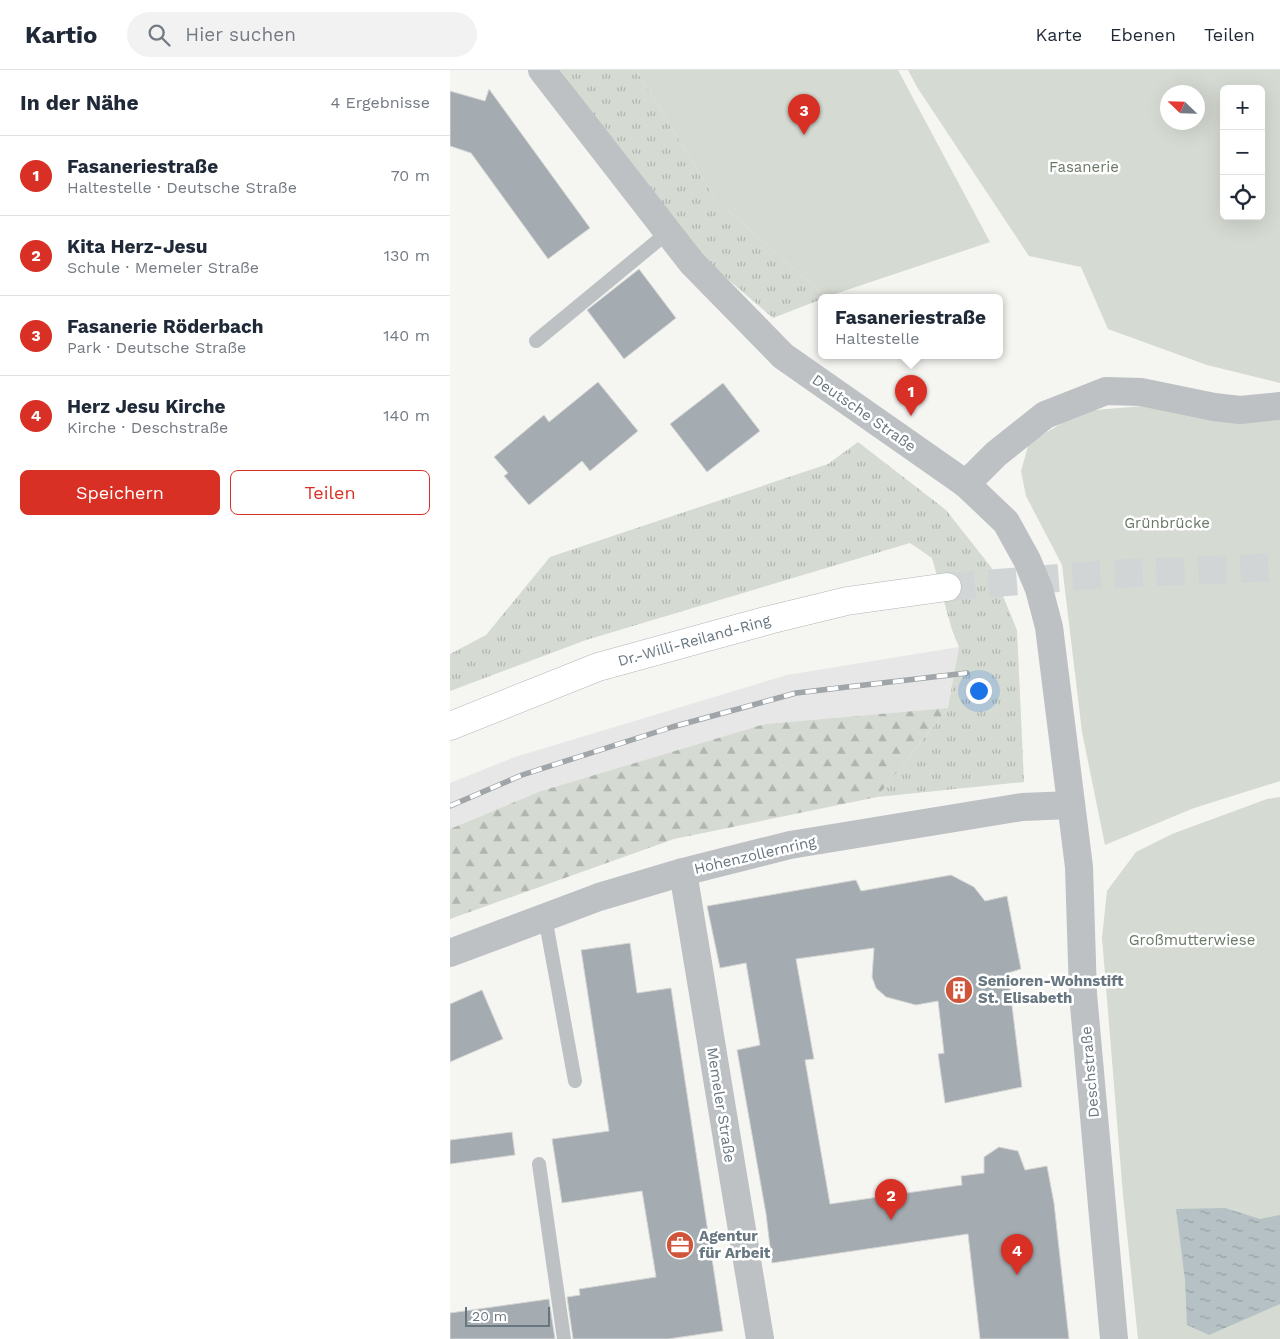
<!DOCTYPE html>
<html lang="de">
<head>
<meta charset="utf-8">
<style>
  :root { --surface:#fff; --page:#f2f2f3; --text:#1f2937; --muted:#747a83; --line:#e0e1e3; --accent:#d93025 }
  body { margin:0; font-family:"Work Sans",sans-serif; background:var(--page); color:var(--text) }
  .controls { position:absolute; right:15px; top:15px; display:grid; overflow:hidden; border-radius:8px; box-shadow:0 5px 20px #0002 }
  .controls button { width:45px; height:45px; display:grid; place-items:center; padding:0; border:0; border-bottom:1px solid var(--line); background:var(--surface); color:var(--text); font:25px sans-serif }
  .compass { position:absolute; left:710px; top:15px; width:45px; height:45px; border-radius:50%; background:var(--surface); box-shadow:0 5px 20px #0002; rotate:293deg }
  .scale { position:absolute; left:15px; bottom:12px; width:85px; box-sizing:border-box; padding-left:5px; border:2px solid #687680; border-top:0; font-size:14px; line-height:18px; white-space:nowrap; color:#687680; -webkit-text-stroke:4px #fff; paint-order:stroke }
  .you { position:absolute; left:528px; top:620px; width:18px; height:18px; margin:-12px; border:4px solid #fff; border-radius:50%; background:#1a73e8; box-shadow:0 0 0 8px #1a73e833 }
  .badge { display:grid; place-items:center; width:32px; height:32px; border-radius:50%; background:var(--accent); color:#fff; font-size:16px; font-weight:700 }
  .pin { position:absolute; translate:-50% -41px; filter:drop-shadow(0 1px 2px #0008) }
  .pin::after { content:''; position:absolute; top:26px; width:18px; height:15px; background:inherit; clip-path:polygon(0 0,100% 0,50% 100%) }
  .popup { position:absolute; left:368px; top:224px; width:185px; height:65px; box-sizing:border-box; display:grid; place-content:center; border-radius:8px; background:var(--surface); filter:drop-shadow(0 1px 4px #0005); font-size:16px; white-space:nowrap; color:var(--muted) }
  .popup b { font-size:19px; color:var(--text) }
  .popup::after { content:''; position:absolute; left:50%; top:100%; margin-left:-10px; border:10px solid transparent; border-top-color:var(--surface) }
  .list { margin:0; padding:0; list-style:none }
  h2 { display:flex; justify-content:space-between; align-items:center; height:65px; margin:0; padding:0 20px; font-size:21px }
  h2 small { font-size:16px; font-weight:400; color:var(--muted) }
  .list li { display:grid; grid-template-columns:32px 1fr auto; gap:15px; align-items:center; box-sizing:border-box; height:80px; padding:0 20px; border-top:1px solid var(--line) }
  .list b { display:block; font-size:19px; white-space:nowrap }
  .list p { margin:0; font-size:16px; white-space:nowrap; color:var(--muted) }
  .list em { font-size:16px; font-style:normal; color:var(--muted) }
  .actions { display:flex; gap:10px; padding:15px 20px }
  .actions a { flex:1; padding:11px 0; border:1px solid var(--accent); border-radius:8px; text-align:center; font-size:18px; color:var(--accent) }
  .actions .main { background:var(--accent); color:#fff }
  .icon { flex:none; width:28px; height:28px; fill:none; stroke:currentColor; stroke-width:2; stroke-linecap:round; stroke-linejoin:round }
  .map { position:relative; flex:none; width:830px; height:1269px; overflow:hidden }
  header { display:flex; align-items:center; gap:30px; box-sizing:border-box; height:70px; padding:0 25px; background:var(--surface); border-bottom:1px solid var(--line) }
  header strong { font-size:24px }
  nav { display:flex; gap:28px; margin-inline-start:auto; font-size:18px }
  .search { width:350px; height:45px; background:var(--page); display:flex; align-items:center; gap:12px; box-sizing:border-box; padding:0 18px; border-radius:28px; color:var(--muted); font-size:19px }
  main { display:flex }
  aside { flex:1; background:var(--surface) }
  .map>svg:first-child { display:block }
  .built { fill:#e6e7e6 }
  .grass { fill:url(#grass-tufts) }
  .forest { fill:url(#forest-firs) }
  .green { fill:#d5dad2; fill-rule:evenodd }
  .water { fill:url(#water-ripples) }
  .building { fill:#a5acb1; stroke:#d7d7d5 }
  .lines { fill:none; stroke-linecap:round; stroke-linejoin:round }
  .trunk-tunnel { stroke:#d2d5d6; stroke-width:28; stroke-dasharray:28 14; stroke-linecap:butt }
  .trunk-casing { stroke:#b1b4b7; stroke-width:29 }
  .service { stroke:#bdc1c4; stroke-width:14 }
  .minor { stroke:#bdc1c4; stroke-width:28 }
  .trunk { stroke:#fff; stroke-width:28 }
  .rail-casing { stroke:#9fa5a9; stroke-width:5.5 }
  .rail { stroke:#fff; stroke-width:4; stroke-dasharray:11; stroke-linecap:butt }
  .labels { text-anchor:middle; stroke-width:5; stroke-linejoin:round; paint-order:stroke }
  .park-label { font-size:15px; fill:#6a7866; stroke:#fff }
  .street-label { font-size:15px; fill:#687680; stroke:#fff }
  .poi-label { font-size:15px; font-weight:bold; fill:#687680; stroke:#fff; text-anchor:start }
</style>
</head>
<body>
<header>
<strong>Kartio</strong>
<div class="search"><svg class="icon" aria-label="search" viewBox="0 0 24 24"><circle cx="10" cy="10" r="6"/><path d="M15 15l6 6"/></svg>Hier suchen</div>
<nav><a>Karte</a><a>Ebenen</a><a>Teilen</a></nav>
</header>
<main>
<aside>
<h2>In der Nähe<small>4 Ergebnisse</small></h2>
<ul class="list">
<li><span class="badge">1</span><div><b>Fasaneriestraße</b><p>Haltestelle · Deutsche Straße</p></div><em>70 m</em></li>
<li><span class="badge">2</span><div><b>Kita Herz-Jesu</b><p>Schule · Memeler Straße</p></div><em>130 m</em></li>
<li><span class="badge">3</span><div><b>Fasanerie Röderbach</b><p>Park · Deutsche Straße</p></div><em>140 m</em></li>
<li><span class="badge">4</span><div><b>Herz Jesu Kirche</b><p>Kirche · Deschstraße</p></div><em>140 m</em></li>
</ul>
<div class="actions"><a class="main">Speichern</a><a>Teilen</a></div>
</aside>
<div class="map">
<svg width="830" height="1269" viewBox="0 0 830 1269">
  <defs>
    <pattern id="grass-tufts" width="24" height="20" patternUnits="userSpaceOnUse" patternTransform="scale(1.25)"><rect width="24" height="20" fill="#d5dad2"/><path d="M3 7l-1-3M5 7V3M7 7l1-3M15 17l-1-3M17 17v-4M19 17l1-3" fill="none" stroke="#b1b5b0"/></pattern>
    <pattern id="forest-firs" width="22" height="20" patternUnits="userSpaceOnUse" patternTransform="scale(1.25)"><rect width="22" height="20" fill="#d5dad2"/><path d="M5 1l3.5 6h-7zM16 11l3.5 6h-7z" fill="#b1b5b0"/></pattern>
    <pattern id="water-ripples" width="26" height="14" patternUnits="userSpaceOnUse" patternTransform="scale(1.25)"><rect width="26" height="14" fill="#b5c1c4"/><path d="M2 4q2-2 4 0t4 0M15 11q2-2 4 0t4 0" fill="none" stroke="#97a1a4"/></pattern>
  </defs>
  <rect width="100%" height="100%" fill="#f5f5f2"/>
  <polygon class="built" points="509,577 498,638 315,654 91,721 0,759 0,713 65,687 337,605"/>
  <g class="grass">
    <polygon points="110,0 186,0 265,129 376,227 372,227 372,229 323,248 244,180"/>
    <polygon points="408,372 496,440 541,497 567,560 574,712 427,727 498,638 509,577 502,560 482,488 460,473 136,570 0,621 0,584 36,565 100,487 378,394"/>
  </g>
  <polygon class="forest" points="498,638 427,727 224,769 0,849 0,759 91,721 315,654"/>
  <g class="green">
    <polygon points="186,0 448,0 540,172 376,227 265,129"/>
    <path d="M458,0h372v313l-73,-18 -99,-36 -27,-62 -52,-11 -112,-169zM774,19h37v127h-37zM748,22v30h-30v-30z"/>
    <polygon points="694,336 792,352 830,350 830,711 744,738 655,775 632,662 612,495 576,426 571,401 579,373 632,341"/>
    <polygon points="830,727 830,1269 688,1269 673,1125 652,868 657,821 686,782 722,764 817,729"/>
  </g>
  <polygon class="water" points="775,1138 810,1149 830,1145 830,1234 759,1265 737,1255 735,1210 726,1139"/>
  <g class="building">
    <polygon points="39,19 140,158 98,189 21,83 0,76 0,21 35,31"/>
    <polygon points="189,199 226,248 174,289 137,240"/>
    <polygon points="148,312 188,361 140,401 132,391 79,435 54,406 58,403 44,387 94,345 99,352"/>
    <polygon points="273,313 310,361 257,402 220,354"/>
    <polygon points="501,805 524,817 535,831 557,826 571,899 558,903 572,1017 495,1033 488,984 494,983 488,931 466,935 436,927 426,918 422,907 424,878 346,889 364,989 355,990 380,1134 512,1115 511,1106 534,1103 534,1087 549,1077 568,1081 575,1100 597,1096 604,1133 619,1269 530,1269 518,1164 322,1193 316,1144 287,980 310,975 296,893 270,898 257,836 406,810 411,821"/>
    <polygon points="180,873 187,923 221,918 273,1261 218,1269 123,1269 117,1227 130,1225 129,1219 206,1207 192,1121 112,1133 102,1069 159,1061 131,880"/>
    <polygon points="32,920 53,969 0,992 0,934"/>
    <polygon points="62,1062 65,1085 0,1094 0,1070"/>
    <polygon points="99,1229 105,1269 0,1269 0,1243"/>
  </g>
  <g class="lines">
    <polyline class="trunk-tunnel" points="497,517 658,504 830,497"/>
    <defs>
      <g id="trunk">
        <path id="s1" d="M0,656l148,-59 171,-47 78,-19 100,-14"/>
      </g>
    </defs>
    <use href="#trunk" class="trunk-casing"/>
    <g class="service">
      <polyline points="86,271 217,163"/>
      <polyline points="95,847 125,1011"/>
      <polyline points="89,1094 114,1269"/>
    </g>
    <g class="minor">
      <polyline points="92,0 242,193 333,286 516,414 556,452 577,490 589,519 599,557 629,797 633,924 664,1269"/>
      <polyline points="516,414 546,384 595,345 656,321 691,322 764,337 790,340 830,336"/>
      <polyline points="233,802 310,1269"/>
      <polyline points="0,883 149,827 233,802 340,775 572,737 621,735"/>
    </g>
    <use href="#trunk" class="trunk"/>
    <defs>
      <polyline id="rail" points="0,736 72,705 222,657 346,623 517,603"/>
    </defs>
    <use href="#rail" class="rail-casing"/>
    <use href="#rail" class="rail"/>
  </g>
  <defs>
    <symbol id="building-disc" viewBox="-11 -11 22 22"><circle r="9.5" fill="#cf5439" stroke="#fff"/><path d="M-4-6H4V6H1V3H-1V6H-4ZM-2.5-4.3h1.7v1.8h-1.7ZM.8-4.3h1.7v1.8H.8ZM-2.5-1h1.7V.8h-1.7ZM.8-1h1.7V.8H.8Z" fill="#fff"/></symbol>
    <symbol id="office-disc" viewBox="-11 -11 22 22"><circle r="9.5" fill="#cf5439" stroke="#fff"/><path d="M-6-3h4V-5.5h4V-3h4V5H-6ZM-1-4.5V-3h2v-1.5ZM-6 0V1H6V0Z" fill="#fff"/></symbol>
  </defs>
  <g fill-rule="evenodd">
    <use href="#building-disc" x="493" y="904" width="32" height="32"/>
    <use href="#office-disc" x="214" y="1159" width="32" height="32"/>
  </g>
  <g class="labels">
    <g class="park-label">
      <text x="634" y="102">Fasanerie</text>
      <text x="717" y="458">Grünbrücke</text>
      <text x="742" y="875">Großmutterwiese</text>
    </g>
    <g class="street-label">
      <text transform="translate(414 343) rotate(35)" y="5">Deutsche Straße</text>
      <text dy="5" stroke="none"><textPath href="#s1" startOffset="259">Dr.-Willi-Reiland-Ring</textPath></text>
      <text transform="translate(305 785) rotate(-13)" y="5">Hohenzollernring</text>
      <text transform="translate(640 1002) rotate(-95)" y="5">Deschstraße</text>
      <text transform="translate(271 1035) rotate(81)" y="5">Memeler Straße</text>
    </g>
    <g class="poi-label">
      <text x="528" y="916">Senioren-Wohnstift<tspan x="528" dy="17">St. Elisabeth</tspan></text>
      <text x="249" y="1171">Agentur<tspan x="249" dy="17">für Arbeit</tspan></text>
    </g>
  </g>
</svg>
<div class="controls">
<button>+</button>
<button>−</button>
<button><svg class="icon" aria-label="locate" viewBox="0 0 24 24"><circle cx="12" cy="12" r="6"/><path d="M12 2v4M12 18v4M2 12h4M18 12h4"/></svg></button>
</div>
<svg class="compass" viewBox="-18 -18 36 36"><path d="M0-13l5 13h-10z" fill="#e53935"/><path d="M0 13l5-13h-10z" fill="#747a83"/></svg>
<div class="scale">20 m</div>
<div class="you"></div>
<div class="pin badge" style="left:461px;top:346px">1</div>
<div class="popup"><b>Fasaneriestraße</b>Haltestelle</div>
<div class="pin badge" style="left:441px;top:1150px">2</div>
<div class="pin badge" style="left:354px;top:65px">3</div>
<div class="pin badge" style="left:567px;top:1205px">4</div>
</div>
</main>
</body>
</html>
